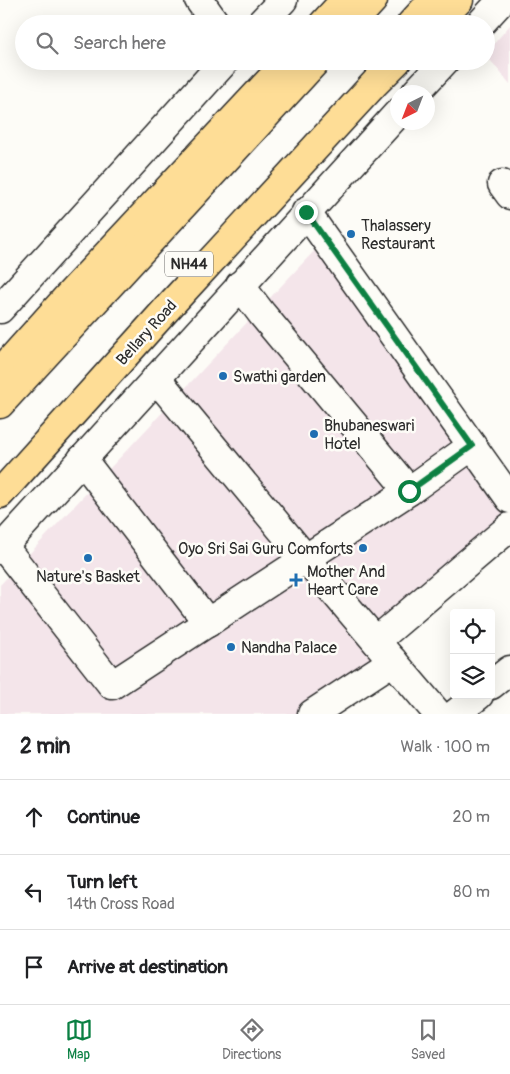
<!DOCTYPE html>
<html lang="en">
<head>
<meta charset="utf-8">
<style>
  :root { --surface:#fff; --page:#f2f2f2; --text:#202124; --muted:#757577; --line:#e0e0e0; --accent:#0b8043 }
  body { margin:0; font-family:Pangolin,sans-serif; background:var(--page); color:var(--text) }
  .controls { position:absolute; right:15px; bottom:15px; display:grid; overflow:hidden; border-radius:5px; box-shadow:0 5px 20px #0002 }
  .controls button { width:45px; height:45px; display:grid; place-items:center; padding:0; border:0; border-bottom:1px solid var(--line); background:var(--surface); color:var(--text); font:25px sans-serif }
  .compass { position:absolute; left:390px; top:85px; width:45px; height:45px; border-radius:50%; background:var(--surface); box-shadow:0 5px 20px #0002; rotate:222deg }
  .stop { position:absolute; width:15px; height:15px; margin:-11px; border:4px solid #0b8043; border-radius:50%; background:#fff }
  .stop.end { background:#0b8043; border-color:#fff; box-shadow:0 1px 5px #0008 }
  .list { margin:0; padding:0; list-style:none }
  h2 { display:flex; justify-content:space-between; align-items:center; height:65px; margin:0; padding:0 20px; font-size:21px }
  h2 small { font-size:16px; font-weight:400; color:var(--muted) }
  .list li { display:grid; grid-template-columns:32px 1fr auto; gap:15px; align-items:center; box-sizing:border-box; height:75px; padding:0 20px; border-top:1px solid var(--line) }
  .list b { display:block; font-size:19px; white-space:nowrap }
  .list p { margin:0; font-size:16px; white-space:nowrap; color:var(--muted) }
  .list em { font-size:16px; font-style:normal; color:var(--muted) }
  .icon { flex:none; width:28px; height:28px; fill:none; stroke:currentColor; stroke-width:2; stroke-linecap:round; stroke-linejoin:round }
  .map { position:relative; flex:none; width:510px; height:714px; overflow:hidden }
  .search { position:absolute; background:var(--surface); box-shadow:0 5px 20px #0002; left:15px; right:15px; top:15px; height:55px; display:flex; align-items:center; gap:12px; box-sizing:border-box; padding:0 18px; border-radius:28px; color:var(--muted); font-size:19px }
  .sheet { height:290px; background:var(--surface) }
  nav { display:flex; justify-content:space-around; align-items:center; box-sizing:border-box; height:70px; border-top:1px solid var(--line); background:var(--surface); font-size:14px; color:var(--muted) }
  nav a { display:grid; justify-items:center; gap:2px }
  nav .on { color:var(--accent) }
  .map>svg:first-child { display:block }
  .built { fill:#f4e5ea }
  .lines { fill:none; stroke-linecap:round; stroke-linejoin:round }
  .minor-casing { stroke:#2b2b2b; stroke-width:31 }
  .highway-casing { stroke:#2b2b2b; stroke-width:31 }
  .minor { stroke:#fdfcf7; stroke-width:28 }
  .highway { stroke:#fedd96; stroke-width:28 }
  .route { stroke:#0b8043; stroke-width:6 }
  .poi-dot { fill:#1f6fb2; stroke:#fdfcf7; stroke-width:2 }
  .labels { text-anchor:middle; stroke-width:5; stroke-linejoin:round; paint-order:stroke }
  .shield { fill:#fdfcf7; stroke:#6a6a68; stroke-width:1 }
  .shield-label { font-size:15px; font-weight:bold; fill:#2b2b2b }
  .poi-label { font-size:16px; fill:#2b2b2b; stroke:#fdfcf7; text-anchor:start }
  .street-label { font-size:16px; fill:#2b2b2b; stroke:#fdfcf7 }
</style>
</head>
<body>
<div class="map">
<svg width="510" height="714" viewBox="0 0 510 714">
  <rect width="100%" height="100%" fill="#fdfcf7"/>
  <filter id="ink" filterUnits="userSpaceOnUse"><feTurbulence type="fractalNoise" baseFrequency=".02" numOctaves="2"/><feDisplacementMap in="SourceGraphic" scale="10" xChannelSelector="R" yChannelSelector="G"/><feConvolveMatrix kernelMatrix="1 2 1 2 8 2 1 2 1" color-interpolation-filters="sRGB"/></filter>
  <g filter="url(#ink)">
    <g class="built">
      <polygon points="510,25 510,84 486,55 486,53"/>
      <polygon points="316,249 509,517 381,656 295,714 0,714 0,585"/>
    </g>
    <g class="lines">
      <defs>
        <g id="minor">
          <polyline points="199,0 216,24"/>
          <polyline points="260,24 283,0"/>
          <polyline points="480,24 502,0"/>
          <polyline points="416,92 445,61"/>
          <polyline points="502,184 510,195"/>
          <polyline points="306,212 510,499"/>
          <polyline points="240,285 262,314 409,491"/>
          <polyline points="0,309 225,61"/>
          <polyline points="156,378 306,559 438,714"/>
          <polyline points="82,459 208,623"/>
          <polyline points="3,546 112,685 409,491 472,446"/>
          <polyline points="0,550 398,113"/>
          <polyline points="376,641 510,527"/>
          <polyline points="491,685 510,670"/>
          <polyline points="312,714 393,661"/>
          <polyline points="455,714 479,695"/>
        </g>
        <g id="highway">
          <polyline points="323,24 345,0"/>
          <polyline points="351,24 373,0"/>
          <polyline points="411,24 433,0"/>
          <polyline points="435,24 459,0"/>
          <polyline points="0,372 69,295 288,61"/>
          <polyline points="0,404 316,61"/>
          <polyline points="0,494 173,302 375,83 397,61"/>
        </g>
      </defs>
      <use href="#minor" class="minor-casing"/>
      <use href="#highway" class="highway-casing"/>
      <use href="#minor" class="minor"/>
      <use href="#highway" class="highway"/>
    </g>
  </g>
  <g class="lines" filter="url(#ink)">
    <polyline class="route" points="306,212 472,446 409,491"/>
  </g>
  <g class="poi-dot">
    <circle cx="351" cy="234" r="5"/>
    <circle cx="223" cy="376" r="5"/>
    <circle cx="314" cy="434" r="5"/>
    <circle cx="363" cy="548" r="5"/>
    <circle cx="88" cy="558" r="5"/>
    <path d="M293.5 572.5h5v5h5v5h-5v5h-5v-5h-5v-5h5z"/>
    <circle cx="231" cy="647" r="5"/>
  </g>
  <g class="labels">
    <rect class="shield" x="165" y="251.5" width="48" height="25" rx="4"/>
    <g class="shield-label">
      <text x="189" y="269">NH44</text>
    </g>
    <g class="poi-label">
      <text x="361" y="231">Thalassery<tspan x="361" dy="18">Restaurant</tspan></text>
      <text x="233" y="382">Swathi garden</text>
      <text x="324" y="431">Bhubaneswari<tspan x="324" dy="18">Hotel</tspan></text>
      <text x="353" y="554" text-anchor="end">Oyo Sri Sai Guru Comforts</text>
      <text x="307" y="577">Mother And<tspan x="307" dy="18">Heart Care</tspan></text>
      <text x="88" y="582" text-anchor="middle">Nature's Basket</text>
      <text x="241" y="653">Nandha Palace</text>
    </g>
    <g class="street-label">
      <text transform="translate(146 332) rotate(-48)" y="6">Bellary Road</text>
    </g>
  </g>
</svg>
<div class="controls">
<button><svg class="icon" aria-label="locate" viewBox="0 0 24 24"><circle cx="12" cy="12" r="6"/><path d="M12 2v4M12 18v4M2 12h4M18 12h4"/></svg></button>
<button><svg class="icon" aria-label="layers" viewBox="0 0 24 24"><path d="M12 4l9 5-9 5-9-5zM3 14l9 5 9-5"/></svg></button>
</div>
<svg class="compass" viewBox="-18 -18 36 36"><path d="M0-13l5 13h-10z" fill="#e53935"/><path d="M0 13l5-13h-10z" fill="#757577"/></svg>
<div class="stop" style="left:409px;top:491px"></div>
<div class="stop end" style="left:306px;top:212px"></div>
<div class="search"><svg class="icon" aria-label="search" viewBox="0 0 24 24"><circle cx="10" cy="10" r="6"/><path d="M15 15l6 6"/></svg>Search here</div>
</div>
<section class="sheet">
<h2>2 min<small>Walk · 100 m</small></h2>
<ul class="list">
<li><svg class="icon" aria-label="ahead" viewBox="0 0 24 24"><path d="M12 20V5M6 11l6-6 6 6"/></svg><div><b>Continue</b></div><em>20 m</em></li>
<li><svg class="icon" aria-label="left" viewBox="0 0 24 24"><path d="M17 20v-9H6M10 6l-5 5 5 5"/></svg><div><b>Turn left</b><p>14th Cross Road</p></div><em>80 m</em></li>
<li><svg class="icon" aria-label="arrive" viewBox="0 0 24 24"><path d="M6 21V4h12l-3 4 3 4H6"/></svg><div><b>Arrive at destination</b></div></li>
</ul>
</section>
<nav>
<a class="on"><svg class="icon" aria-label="map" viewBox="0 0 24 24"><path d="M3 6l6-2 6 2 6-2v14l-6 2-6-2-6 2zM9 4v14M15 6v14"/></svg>Map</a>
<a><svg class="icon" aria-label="directions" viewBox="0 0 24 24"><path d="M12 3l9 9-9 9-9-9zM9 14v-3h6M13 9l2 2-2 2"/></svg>Directions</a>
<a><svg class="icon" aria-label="saved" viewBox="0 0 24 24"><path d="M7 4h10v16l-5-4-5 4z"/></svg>Saved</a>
</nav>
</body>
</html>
